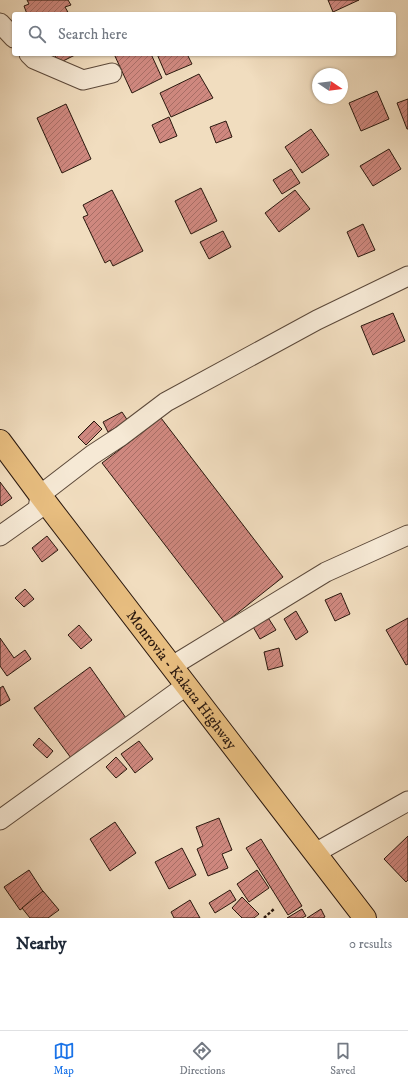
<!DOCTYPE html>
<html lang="en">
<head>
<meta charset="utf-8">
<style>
  :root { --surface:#fff; --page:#f6f6f7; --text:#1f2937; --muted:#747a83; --line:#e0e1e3; --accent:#1a73e8 }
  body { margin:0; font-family:"IM FELL DW Pica",serif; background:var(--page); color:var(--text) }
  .compass { position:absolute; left:312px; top:68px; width:36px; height:36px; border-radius:50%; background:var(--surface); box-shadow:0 1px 3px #0004; rotate:103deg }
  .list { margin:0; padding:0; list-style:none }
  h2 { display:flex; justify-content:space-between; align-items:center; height:52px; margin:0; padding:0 16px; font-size:17px }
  h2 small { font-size:13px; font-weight:400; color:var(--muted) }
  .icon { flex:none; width:22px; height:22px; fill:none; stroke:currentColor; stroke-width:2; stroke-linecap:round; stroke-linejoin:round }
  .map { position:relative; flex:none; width:408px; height:918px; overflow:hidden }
  .search { position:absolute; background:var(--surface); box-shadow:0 1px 3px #0004; left:12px; right:12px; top:12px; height:44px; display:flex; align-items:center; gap:10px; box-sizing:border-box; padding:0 14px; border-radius:4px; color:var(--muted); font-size:15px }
  .sheet { height:112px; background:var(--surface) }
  nav { display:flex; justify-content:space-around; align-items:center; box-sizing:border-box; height:56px; border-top:1px solid var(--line); background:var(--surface); font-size:11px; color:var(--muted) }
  nav a { display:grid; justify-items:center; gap:2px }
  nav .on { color:var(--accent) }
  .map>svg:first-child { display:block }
  .building { fill:url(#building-hatch); stroke:#2a180e }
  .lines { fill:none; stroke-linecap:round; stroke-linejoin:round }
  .street-casing { stroke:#5c493a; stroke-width:21 }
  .highway-casing { stroke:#2a180e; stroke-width:24 }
  .path { stroke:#2a180e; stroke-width:2.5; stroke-dasharray:3 2; stroke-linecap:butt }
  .street { stroke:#f6e9d5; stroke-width:19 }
  .highway { stroke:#e8be80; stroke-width:22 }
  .labels { text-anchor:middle; stroke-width:3.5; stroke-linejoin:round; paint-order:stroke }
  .street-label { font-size:15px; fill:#2a180e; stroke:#f6e9d5 }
</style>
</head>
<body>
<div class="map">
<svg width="408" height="918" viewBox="0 0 408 918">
  <defs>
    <pattern id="building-hatch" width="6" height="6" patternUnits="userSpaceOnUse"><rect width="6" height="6" fill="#cf887f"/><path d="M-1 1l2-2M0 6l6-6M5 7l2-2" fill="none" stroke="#a86e66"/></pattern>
  </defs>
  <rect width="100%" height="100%" fill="#f1ddbf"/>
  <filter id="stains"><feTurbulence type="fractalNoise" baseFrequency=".005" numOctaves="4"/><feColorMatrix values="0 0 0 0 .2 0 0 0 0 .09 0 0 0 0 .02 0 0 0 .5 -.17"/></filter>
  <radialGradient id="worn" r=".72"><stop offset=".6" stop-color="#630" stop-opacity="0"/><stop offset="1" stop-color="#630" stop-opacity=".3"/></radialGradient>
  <g class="building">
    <polygon points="27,0 68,0 71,5 65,7 69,14 27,14 24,6 29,4"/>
    <polygon points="328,0 359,0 333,12"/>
    <polygon points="54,54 77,54 59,63"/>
    <polygon points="114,54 151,54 162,78 132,93"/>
    <polygon points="157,54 187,54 192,64 166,75"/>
    <polygon points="199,74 213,98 171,117 160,93"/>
    <polygon points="377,91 389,119 361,131 349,103"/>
    <polygon points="408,99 408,129 407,129 397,103"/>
    <polygon points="66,104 91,159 62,173 37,118"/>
    <polygon points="169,117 177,136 160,143 152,125"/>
    <polygon points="226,121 232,137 216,143 210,127"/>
    <polygon points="311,129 329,155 302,173 285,147"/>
    <polygon points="389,149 401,169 373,186 360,166"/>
    <polygon points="291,169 300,183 282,194 273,180"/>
    <polygon points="201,188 217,221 191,234 175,201"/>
    <polygon points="112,190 143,251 113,266 110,260 105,263 83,217 88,215 83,205"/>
    <polygon points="295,190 310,209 279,232 265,213"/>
    <polygon points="363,224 375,250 358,257 347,232"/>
    <polygon points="223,231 231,247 209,259 200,242"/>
    <polygon points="393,313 405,341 373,355 361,326"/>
    <polygon points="122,412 128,421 108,432 103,422"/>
    <polygon points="161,418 283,577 225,623 102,463"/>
    <polygon points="94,421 102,429 86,445 78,437"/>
    <polygon points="0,482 12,498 1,506 0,504"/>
    <polygon points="47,536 58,550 42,562 32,548"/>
    <polygon points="25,589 34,599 24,607 15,598"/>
    <polygon points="341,593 350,614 335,621 325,600"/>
    <polygon points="296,611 308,632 296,640 284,619"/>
    <polygon points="267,616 276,630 260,639 252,625"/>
    <polygon points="408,618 408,664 406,665 386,630"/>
    <polygon points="79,625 92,640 81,649 68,635"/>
    <polygon points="0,638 14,658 25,650 31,659 7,676 0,666"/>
    <polygon points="279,648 283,666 268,670 264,652"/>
    <polygon points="90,667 126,718 71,758 34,708"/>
    <polygon points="3,686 10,700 0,706 0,688"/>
    <polygon points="39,738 53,751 47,758 33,745"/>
    <polygon points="139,741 153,759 135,773 121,754"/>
    <polygon points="116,757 127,769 116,778 106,767"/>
    <polygon points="219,818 232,850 222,854 228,868 208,876 197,849 203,846 196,827"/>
    <polygon points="115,822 136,853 110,871 90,839"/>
    <polygon points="408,836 408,880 406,882 384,859"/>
    <polygon points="261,839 302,906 288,915 246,848"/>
    <polygon points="182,848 196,875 169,889 155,862"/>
    <polygon points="29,870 44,893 20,910 4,887"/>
    <polygon points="257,870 269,888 249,902 237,884"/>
    <polygon points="230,890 236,900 215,913 209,903"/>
    <polygon points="43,891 59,910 48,918 30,918 22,908"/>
    <polygon points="242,897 259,914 254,918 242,918 232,908"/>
    <polygon points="190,900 200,918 174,918 171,912"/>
    <polygon points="302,909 306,916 302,918 287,918"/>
    <polygon points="321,909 325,917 323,918 307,918"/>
  </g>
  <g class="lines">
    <defs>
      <g id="street">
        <polyline points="0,23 14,38"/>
        <polyline points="29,54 34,59 83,80 112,73"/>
        <polyline points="0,536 38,509 40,495 92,455 121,436 166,402 317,320 408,276"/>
        <polyline points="172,666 326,572 408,535"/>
        <polyline points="0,820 187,685"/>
        <polyline points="315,853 408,801"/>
      </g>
      <g id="highway">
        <path id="s1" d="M0,441l40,54 325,423"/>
      </g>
    </defs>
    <use href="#street" class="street-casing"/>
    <use href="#highway" class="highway-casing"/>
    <polyline class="path" points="264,918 274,909"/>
    <use href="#street" class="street"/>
    <use href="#highway" class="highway"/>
  </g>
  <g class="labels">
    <g class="street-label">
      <text dy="5" stroke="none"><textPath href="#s1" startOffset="300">Monrovia - Kakata Highway</textPath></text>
    </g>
  </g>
  <rect width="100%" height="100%" filter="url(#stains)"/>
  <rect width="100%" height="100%" fill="url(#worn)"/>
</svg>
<svg class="compass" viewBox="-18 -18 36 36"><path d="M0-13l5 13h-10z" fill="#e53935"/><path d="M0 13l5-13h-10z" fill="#747a83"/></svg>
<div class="search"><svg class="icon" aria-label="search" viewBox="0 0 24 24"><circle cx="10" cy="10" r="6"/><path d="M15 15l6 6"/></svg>Search here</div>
</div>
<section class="sheet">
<h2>Nearby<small>0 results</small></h2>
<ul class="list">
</ul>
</section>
<nav>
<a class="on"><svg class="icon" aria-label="map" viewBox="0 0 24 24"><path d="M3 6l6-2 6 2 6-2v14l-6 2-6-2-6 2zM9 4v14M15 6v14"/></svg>Map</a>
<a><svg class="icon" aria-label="directions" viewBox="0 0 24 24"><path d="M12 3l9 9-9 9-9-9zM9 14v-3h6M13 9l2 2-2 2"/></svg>Directions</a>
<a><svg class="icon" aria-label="saved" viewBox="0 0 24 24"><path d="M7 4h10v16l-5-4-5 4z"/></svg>Saved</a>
</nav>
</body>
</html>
